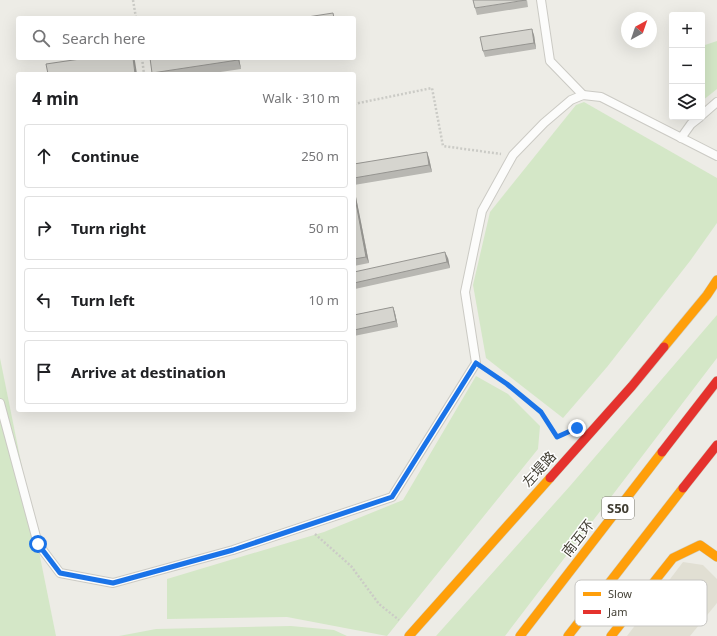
<!DOCTYPE html>
<html lang="en">
<head>
<meta charset="utf-8">
<style>
  :root { --surface:#fff; --page:#f6f6f6; --text:#202124; --muted:#757577; --line:#e0e0e0 }
  body { margin:0; font-family:"Noto Sans","Noto Sans SC",sans-serif; background:var(--page); color:var(--text) }
  .controls { position:absolute; right:12px; top:12px; display:grid; overflow:hidden; border-radius:4px; box-shadow:0 4px 16px #0002 }
  .controls button { width:36px; height:36px; display:grid; place-items:center; padding:0; border:0; border-bottom:1px solid var(--line); background:var(--surface); color:var(--text); font:20px sans-serif }
  .compass { position:absolute; left:621px; top:12px; width:36px; height:36px; border-radius:50%; background:var(--surface); box-shadow:0 4px 16px #0002; rotate:40deg }
  .stop { position:absolute; width:12px; height:12px; margin:-9px; border:3px solid #1a73e8; border-radius:50%; background:#fff }
  .stop.end { background:#1a73e8; border-color:#fff; box-shadow:0 1px 4px #0008 }
  .list { margin:0; padding:0; list-style:none }
  h2 { display:flex; justify-content:space-between; align-items:center; height:52px; margin:0; padding:0 16px; font-size:17px }
  h2 small { font-size:13px; font-weight:400; color:var(--muted) }
  .list li { display:grid; grid-template-columns:26px 1fr auto; gap:12px; align-items:center; box-sizing:border-box; height:64px; margin:0 8px 8px; padding:0 8px; border:1px solid var(--line); border-radius:4px }
  .list b { display:block; font-size:15px; white-space:nowrap }
  .list em { font-size:13px; font-style:normal; color:var(--muted) }
  .icon { flex:none; width:22px; height:22px; fill:none; stroke:currentColor; stroke-width:2; stroke-linecap:round; stroke-linejoin:round }
  .map { position:relative; flex:none; width:717px; height:636px; overflow:hidden }
  .search { position:absolute; background:var(--surface); box-shadow:0 4px 16px #0002; left:16px; top:16px; width:340px; height:44px; display:flex; align-items:center; gap:10px; box-sizing:border-box; padding:0 14px; border-radius:4px; color:var(--muted); font-size:15px }
  .panel { position:absolute; background:var(--surface); box-shadow:0 4px 16px #0002; left:16px; top:72px; width:340px; height:340px; border-radius:4px }
  .map>svg:first-child { display:block }
  .residential { fill:#e1dfd3 }
  .green { fill:#d4e7c7 }
  .lines { fill:none; stroke-linecap:round; stroke-linejoin:round }
  .lane-casing { stroke:#cbcac4; stroke-width:10 }
  .slow-casing { stroke:#cccbbe; stroke-width:10 }
  .jam-casing { stroke:#cccbbe; stroke-width:10 }
  .path { stroke:#cbcbc6; stroke-width:2.5; stroke-dasharray:2 2; stroke-linecap:butt }
  .lane { stroke:#fcfcfb; stroke-width:8 }
  .slow { stroke:#ff9f0a; stroke-width:9 }
  .jam { stroke:#e5322d; stroke-width:9 }
  .wall { fill:#b8b7b2 }
  .shaded-wall { fill:#969591 }
  .building { fill:#d6d5cf; stroke:#969591 }
  .route { stroke:#1a73e8; stroke-width:5 }
  .labels { text-anchor:middle; stroke-width:3; stroke-linejoin:round; paint-order:stroke }
  .shield { fill:#fff; stroke:#7b7971; stroke-width:1 }
  .shield-label { font-size:13px; font-weight:bold; fill:#423f34 }
  .street-label { font-size:14px; fill:#423f34; stroke:#fff }
  .key { fill:#fff; stroke:#c6c5c2; stroke-width:1 }
  .key-label { font-size:11px; fill:#423f34 }
</style>
</head>
<body>
<div class="map">
<svg width="717" height="636" viewBox="0 0 717 636">
  <rect width="100%" height="100%" fill="#edece6"/>
  <polygon class="residential" points="683,562 703,565 717,579 717,603 690,636 627,636"/>
  <g class="green">
    <polygon points="717,41 717,89 702,101 702,46"/>
    <polygon points="584,102 717,178 717,223 690,261 607,367 563,418 486,358 473,285 490,212 576,105"/>
    <polygon points="717,315 717,358 505,636 436,636 570,486"/>
    <polygon points="0,358 56,636 0,636"/>
    <polygon points="476,376 508,394 540,426 538,449 387,636 287,617 167,619 167,579 324,532 403,500"/>
    <polygon points="291,626 334,630 347,636 119,636 156,629"/>
  </g>
  <g class="lines">
    <defs>
      <g id="lane">
        <polyline points="541,0 550,61 583,95"/>
        <polyline points="702,115 717,102"/>
        <polyline points="681,138 691,124 700,117"/>
        <polyline points="0,403 38,544 60,573 113,583 233,550 392,497 476,363 465,292 482,211 513,155 544,123 571,100 583,95 601,97 717,156"/>
      </g>
      <g id="slow">
        <polyline points="664,347 707,295 717,280"/>
        <polyline points="409,636 550,478"/>
        <polyline points="520,636 662,452"/>
        <polyline points="568,636 683,488"/>
        <polyline points="611,636 673,558 700,545 717,557"/>
      </g>
      <g id="jam">
        <polyline points="662,452 717,381"/>
        <polyline points="550,478 632,386 664,347"/>
        <polyline points="683,488 717,445"/>
      </g>
    </defs>
    <use href="#lane" class="lane-casing"/>
    <use href="#slow" class="slow-casing"/>
    <use href="#jam" class="jam-casing"/>
    <g class="path">
      <polyline points="133,0 136,18"/>
      <polyline points="142,58 144,74"/>
      <polyline points="354,104 432,88 443,146 501,154"/>
      <polyline points="484,369 507,384 541,412 557,437 564,434"/>
      <polyline points="315,534 351,566 379,604 399,620"/>
    </g>
    <use href="#lane" class="lane"/>
    <use href="#slow" class="slow"/>
    <use href="#jam" class="jam"/>
  </g>
  <g class="wall">
    <polygon points="527,0 528,7 477,15 475,8"/>
    <polygon points="534,35 536,49 485,57 483,51"/>
    <polygon points="150,58 239,58 241,69 207,74 153,74"/>
    <polygon points="429,158 432,172 354,185 354,164"/>
    <polygon points="354,187 369,263 354,266"/>
    <polygon points="448,258 450,268 355,289 354,288 354,272"/>
    <polygon points="393,307 395,313 398,327 354,336 354,315"/>
  </g>
  <g class="shaded-wall">
    <polygon points="532,29 534,35 536,49 534,43"/>
    <polygon points="133,58 134,58 135,61 137,74 135,74"/>
    <polygon points="237,58 239,58 241,69 238,60"/>
    <polygon points="427,152 429,158 432,172 429,165"/>
    <polygon points="354,187 369,263 366,257 354,192"/>
    <polygon points="445,252 448,258 450,268 447,262"/>
    <polygon points="393,307 395,313 398,327 396,321"/>
  </g>
  <g class="building">
    <polygon points="473,0 526,0 475,8"/>
    <polygon points="333,13 334,18 301,18"/>
    <polygon points="532,29 534,43 483,51 480,37"/>
    <polygon points="87,58 133,58 135,74 48,74 46,64"/>
    <polygon points="150,58 237,58 238,60 152,73"/>
    <polygon points="427,152 429,165 354,178 354,164"/>
    <polygon points="354,192 366,257 354,259"/>
    <polygon points="445,252 447,262 354,283 354,272"/>
    <polygon points="393,307 396,321 354,330 354,315"/>
  </g>
  <g class="lines">
    <polyline class="route" points="38,544 60,573 113,583 233,550 392,497 476,363 507,384 541,412 557,437 577,428"/>
  </g>
  <g class="labels">
    <rect class="shield" x="602" y="497" width="32" height="22" rx="3"/>
    <g class="shield-label">
      <text x="618" y="513">S50</text>
    </g>
    <g class="street-label">
      <text transform="translate(539 469) rotate(-48)" y="5">左堤路</text>
      <text transform="translate(578 538) rotate(-52)" y="5">南五环</text>
    </g>
  </g>
  <rect x="575" y="580" width="132" height="46" rx="6" class="key"/>
  <rect x="583" y="592" width="18" height="4" fill="#ff9f0a"/>
  <rect x="583" y="610" width="18" height="4" fill="#e5322d"/>
  <g class="key-label">
    <text x="608" y="598">Slow</text>
    <text x="608" y="616">Jam</text>
  </g>
</svg>
<div class="controls">
<button>+</button>
<button>−</button>
<button><svg class="icon" aria-label="layers" viewBox="0 0 24 24"><path d="M12 4l9 5-9 5-9-5zM3 14l9 5 9-5"/></svg></button>
</div>
<svg class="compass" viewBox="-18 -18 36 36"><path d="M0-13l5 13h-10z" fill="#e53935"/><path d="M0 13l5-13h-10z" fill="#757577"/></svg>
<div class="stop" style="left:38px;top:544px"></div>
<div class="stop end" style="left:577px;top:428px"></div>
<div class="search"><svg class="icon" aria-label="search" viewBox="0 0 24 24"><circle cx="10" cy="10" r="6"/><path d="M15 15l6 6"/></svg>Search here</div>
<section class="panel">
<h2>4 min<small>Walk · 310 m</small></h2>
<ul class="list">
<li><svg class="icon" aria-label="ahead" viewBox="0 0 24 24"><path d="M12 20V5M6 11l6-6 6 6"/></svg><div><b>Continue</b></div><em>250 m</em></li>
<li><svg class="icon" aria-label="right" viewBox="0 0 24 24"><path d="M7 20v-9h11M14 6l5 5-5 5"/></svg><div><b>Turn right</b></div><em>50 m</em></li>
<li><svg class="icon" aria-label="left" viewBox="0 0 24 24"><path d="M17 20v-9H6M10 6l-5 5 5 5"/></svg><div><b>Turn left</b></div><em>10 m</em></li>
<li><svg class="icon" aria-label="arrive" viewBox="0 0 24 24"><path d="M6 21V4h12l-3 4 3 4H6"/></svg><div><b>Arrive at destination</b></div></li>
</ul>
</section>
</div>
</body>
</html>
